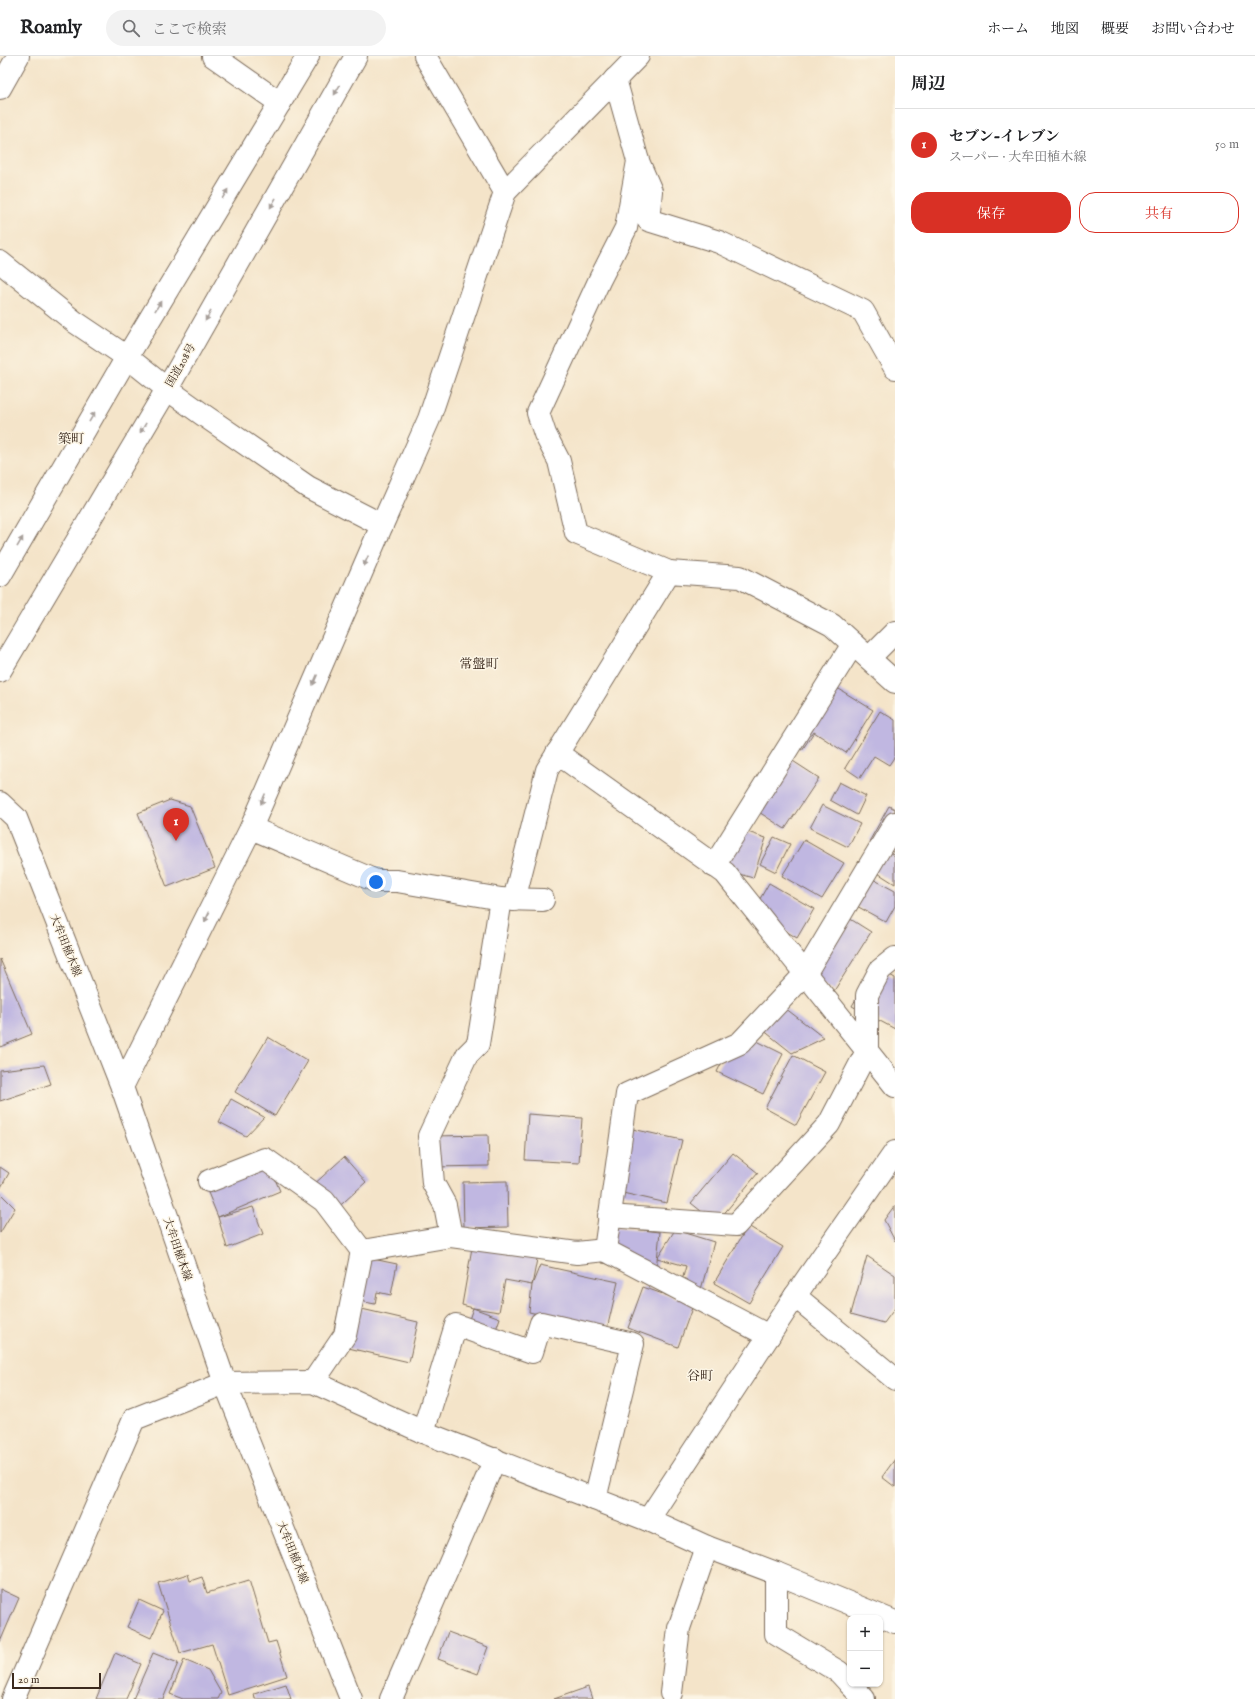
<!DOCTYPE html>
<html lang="ja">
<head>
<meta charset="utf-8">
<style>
  :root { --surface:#fff; --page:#f2f2f2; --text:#202124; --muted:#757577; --line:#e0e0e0; --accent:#d93025 }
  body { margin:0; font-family:"IM FELL English","Noto Serif JP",serif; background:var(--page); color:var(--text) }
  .controls { position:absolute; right:12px; bottom:12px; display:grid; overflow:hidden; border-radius:8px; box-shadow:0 1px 3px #0004 }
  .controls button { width:36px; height:36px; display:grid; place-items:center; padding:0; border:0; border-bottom:1px solid var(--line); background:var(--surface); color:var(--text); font:20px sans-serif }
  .scale { position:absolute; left:12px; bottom:10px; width:89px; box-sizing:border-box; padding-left:4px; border:2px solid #3b2a1e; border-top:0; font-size:11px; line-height:14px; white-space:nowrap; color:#3b2a1e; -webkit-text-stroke:3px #fcf5e5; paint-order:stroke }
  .you { position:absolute; left:376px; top:826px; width:14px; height:14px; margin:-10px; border:3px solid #fff; border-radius:50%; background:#1a73e8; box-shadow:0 0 0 6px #1a73e833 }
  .badge { display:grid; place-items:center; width:26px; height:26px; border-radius:50%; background:var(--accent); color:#fff; font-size:13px; font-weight:700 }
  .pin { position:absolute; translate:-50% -33px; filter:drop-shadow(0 1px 2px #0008) }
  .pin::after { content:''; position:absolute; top:21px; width:14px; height:12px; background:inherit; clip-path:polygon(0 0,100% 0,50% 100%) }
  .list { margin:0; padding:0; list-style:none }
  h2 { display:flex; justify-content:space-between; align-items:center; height:52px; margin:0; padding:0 16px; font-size:17px }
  h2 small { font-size:13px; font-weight:400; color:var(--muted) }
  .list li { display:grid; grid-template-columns:26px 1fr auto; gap:12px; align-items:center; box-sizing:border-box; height:72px; padding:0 16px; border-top:1px solid var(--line) }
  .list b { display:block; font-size:15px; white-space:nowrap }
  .list p { margin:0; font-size:13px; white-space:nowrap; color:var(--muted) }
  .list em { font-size:13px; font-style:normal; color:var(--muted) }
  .actions { display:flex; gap:8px; padding:12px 16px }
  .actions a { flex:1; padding:9px 0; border:1px solid var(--accent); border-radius:16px; text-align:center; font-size:14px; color:var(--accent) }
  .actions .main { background:var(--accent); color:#fff }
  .icon { flex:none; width:22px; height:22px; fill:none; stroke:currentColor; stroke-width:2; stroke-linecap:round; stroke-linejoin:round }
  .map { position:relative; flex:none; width:895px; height:1643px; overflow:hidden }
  header { display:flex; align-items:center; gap:24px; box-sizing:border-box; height:56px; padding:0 20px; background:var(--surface); border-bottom:1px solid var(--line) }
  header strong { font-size:19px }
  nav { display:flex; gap:22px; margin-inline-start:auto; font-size:14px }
  .search { width:280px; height:36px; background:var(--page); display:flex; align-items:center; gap:10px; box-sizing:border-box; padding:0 14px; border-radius:22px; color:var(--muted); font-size:15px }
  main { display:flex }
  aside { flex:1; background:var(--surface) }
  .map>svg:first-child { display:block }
  .building { fill:#c0b7e1 }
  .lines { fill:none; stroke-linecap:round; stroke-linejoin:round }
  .minor-casing { stroke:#7c6b5a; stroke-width:24 }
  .major-casing { stroke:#7c6b5a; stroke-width:24 }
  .highway-casing { stroke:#7c6b5a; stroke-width:24 }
  .minor { stroke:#fff; stroke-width:22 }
  .major { stroke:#fff; stroke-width:22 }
  .highway { stroke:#fff; stroke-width:22 }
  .oneway { fill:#a79f9a }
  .labels { text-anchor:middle; stroke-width:3; stroke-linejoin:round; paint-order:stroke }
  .street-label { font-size:11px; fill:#3b2a1e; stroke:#fcf5e5 }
  .quarter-label { font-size:13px; fill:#3b2a1e; stroke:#fcf5e5 }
</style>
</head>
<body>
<header>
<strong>Roamly</strong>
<div class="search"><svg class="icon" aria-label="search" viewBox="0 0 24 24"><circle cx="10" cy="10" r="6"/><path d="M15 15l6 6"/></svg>ここで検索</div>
<nav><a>ホーム</a><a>地図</a><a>概要</a><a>お問い合わせ</a></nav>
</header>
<main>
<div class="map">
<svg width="895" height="1643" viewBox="0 0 895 1643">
  <rect width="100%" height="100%" fill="#fcf5e5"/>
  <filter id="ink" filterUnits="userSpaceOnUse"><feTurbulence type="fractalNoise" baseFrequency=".025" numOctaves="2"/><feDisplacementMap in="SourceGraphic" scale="8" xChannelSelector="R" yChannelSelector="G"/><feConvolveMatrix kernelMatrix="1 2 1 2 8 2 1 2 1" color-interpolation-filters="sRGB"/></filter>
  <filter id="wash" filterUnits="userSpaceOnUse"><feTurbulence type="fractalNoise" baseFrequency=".012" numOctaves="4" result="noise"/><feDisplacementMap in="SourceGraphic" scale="16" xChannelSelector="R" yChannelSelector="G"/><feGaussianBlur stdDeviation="0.9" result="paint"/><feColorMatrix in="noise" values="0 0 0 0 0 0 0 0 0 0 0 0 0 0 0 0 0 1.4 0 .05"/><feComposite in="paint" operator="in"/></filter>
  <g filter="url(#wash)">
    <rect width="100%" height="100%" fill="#f4e4c9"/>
    <g id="blocks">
      <g class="building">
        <polygon points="839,633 873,654 846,697 814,676 802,694 798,692 833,637"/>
        <polygon points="880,655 895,664 895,700 889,709 874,700 860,722 845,712"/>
        <polygon points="779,696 819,722 785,773 745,747"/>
        <polygon points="839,726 866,740 857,759 830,744"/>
        <polygon points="170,744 190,750 215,812 167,831 138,757"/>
        <polygon points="822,749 860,768 848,791 810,772"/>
        <polygon points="889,750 895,753 895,797 876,788 895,800 895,828 862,807 875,787 870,784"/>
        <polygon points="735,772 766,782 753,822 722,813"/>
        <polygon points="774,781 790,788 776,816 760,808"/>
        <polygon points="804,784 844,807 822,843 782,820"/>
        <polygon points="858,815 895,835 895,850 886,866 842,842"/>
        <polygon points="769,827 814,853 797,882 753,855"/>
        <polygon points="836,854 871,876 834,935 799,913"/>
        <polygon points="0,903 32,978 0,991"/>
        <polygon points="874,910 895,922 895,973 852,950"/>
        <polygon points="772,942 824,982 792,997 753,966"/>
        <polygon points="737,975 783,998 763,1038 717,1016"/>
        <polygon points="268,981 308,1005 275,1060 235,1036"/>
        <polygon points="793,999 825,1016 796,1069 765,1052"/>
        <polygon points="44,1009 51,1028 0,1045 0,1014"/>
        <polygon points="231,1043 264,1061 246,1080 219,1066"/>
        <polygon points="528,1058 582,1062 579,1107 525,1104"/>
        <polygon points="619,1070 682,1084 667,1147 605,1133"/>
        <polygon points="488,1079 489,1110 434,1111 434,1080"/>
        <polygon points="264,1097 280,1135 218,1161 253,1151 263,1178 227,1192 218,1161 202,1122"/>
        <polygon points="733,1097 758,1117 716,1167 691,1147"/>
        <polygon points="344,1101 366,1126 333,1156 311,1131"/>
        <polygon points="0,1111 9,1117 0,1133"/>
        <polygon points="507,1125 508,1171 464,1172 463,1126"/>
        <polygon points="0,1137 15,1152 0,1177"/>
        <polygon points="895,1149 895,1185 884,1164"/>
        <polygon points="606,1170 660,1176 656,1214 602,1207"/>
        <polygon points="748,1170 783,1191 749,1247 714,1227"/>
        <polygon points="675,1174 714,1186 697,1248 693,1249 678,1291 628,1272 643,1231 677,1243 686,1210 657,1202"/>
        <polygon points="473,1186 538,1198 532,1229 540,1209 618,1226 607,1273 529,1256 532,1229 505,1224 499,1256 473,1252 462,1249"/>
        <polygon points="358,1200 397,1208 391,1239 377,1236 375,1248 349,1243"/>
        <polygon points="867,1200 895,1219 895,1252 884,1267 851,1258"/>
        <polygon points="340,1248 418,1266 409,1306 331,1288"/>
        <polygon points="473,1252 500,1262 491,1288 464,1278"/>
        <polygon points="895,1403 895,1431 882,1421"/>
        <polygon points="188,1518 190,1525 202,1521 207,1537 249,1524 268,1587 276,1585 287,1620 228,1639 212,1588 180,1597 158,1527"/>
        <polygon points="0,1533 19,1542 0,1586"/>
        <polygon points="139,1544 163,1555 151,1582 127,1571"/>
        <polygon points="448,1576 488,1591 478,1618 438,1603"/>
        <polygon points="115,1597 141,1608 126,1643 96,1643"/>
        <polygon points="153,1597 178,1607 163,1643 133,1643"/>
        <polygon points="184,1604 208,1614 221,1637 218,1643 183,1643 170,1638"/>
        <polygon points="286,1628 291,1643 255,1643 254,1638"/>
        <polygon points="588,1631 592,1643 554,1643"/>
      </g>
    </g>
  </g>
  <g filter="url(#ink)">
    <use href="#blocks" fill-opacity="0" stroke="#7c6b5a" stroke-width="1"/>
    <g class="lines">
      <defs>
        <g id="minor">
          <polyline points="213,0 280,47"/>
          <polyline points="425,0 505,136"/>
          <polyline points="615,23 638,105 626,172 600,223 538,357 545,378 559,405 576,477 669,516"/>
          <polyline points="0,32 18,0"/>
          <polyline points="638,105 651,135 648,164 719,186 863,255 895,312"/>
          <polyline points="0,206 75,266 127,301 167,333 202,358 308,431 382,469"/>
          <polyline points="869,602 895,576"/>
          <polyline points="557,697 725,817 895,1030"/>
          <polyline points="251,772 376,825 397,825 501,843 543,844"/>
          <polyline points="714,810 853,588"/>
          <polyline points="514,844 547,714 669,516 740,521 832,569 895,626"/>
          <polyline points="122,1031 251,772 382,469 429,363 505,136 638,0"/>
          <polyline points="209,1125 265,1103 324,1145 362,1195 451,1180 577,1197 605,1194 627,1038 740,987 805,918 895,767"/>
          <polyline points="609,1160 736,1169 829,1068 867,995 867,939 880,914 895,902"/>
          <polyline points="451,1180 445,1149 433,1127 429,1080 467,999 478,988 501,843"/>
          <polyline points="605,1194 769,1280"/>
          <polyline points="795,1240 895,1323"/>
          <polyline points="313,1326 345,1279 362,1195"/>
          <polyline points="423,1376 456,1269 532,1296 541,1267 633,1288 595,1443"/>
          <polyline points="648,1464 795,1240 895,1096"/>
          <polyline points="776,1517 776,1578 839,1616 850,1628"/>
          <polyline points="850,1628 864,1643"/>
          <polyline points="671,1637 679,1572 707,1491"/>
          <polyline points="13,1643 134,1363 225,1327 313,1326 423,1376 648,1464 707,1491 776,1517 895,1566"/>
          <polyline points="391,1643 495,1403"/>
        </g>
        <polyline id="major" points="0,747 16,762 122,1031 225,1327 351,1643"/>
        <g id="highway">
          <polyline points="0,520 127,301 308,0"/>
          <polyline points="0,615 167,333 356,0"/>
        </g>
      </defs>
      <use href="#minor" class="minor-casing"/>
      <use href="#major" class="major-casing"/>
      <use href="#highway" class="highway-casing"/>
      <use href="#minor" class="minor"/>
      <use href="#major" class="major"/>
      <use href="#highway" class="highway"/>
    </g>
    <defs><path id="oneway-solid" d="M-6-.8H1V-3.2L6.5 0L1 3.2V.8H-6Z"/></defs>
    <g class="oneway">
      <use href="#oneway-solid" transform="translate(337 34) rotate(120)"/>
      <use href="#oneway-solid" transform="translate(225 138) rotate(-59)"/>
      <use href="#oneway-solid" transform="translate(273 147) rotate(120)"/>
      <use href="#oneway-solid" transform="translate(158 250) rotate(-59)"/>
      <use href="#oneway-solid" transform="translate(208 260) rotate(120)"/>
      <use href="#oneway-solid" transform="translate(92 361) rotate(-60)"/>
      <use href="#oneway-solid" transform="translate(143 372) rotate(121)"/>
      <use href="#oneway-solid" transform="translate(20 486) rotate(-60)"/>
      <use href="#oneway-solid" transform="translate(366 505) rotate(113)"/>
      <use href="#oneway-solid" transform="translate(315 624) rotate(113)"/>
      <use href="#oneway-solid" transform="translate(263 743) rotate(113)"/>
      <use href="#oneway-solid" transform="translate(207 861) rotate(116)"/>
    </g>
  </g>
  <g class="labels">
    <g class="street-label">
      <text transform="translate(180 309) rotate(-60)" y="4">国道208号</text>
      <text transform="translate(66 889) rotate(68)" y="4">大牟田植木線</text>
      <text transform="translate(178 1193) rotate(71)" y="4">大牟田植木線</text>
      <text transform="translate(293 1496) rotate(68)" y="4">大牟田植木線</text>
    </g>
    <g class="quarter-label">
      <text x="71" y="387">築町</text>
      <text x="479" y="612">常盤町</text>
      <text x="700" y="1324">谷町</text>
    </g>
  </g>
</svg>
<div class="controls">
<button>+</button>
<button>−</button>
</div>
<div class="scale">20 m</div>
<div class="you"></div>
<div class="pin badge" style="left:176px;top:785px">1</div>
</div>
<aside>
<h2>周辺<small></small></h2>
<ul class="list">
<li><span class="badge">1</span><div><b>セブン-イレブン</b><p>スーパー · 大牟田植木線</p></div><em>50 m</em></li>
</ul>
<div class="actions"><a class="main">保存</a><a>共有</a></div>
</aside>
</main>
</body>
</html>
